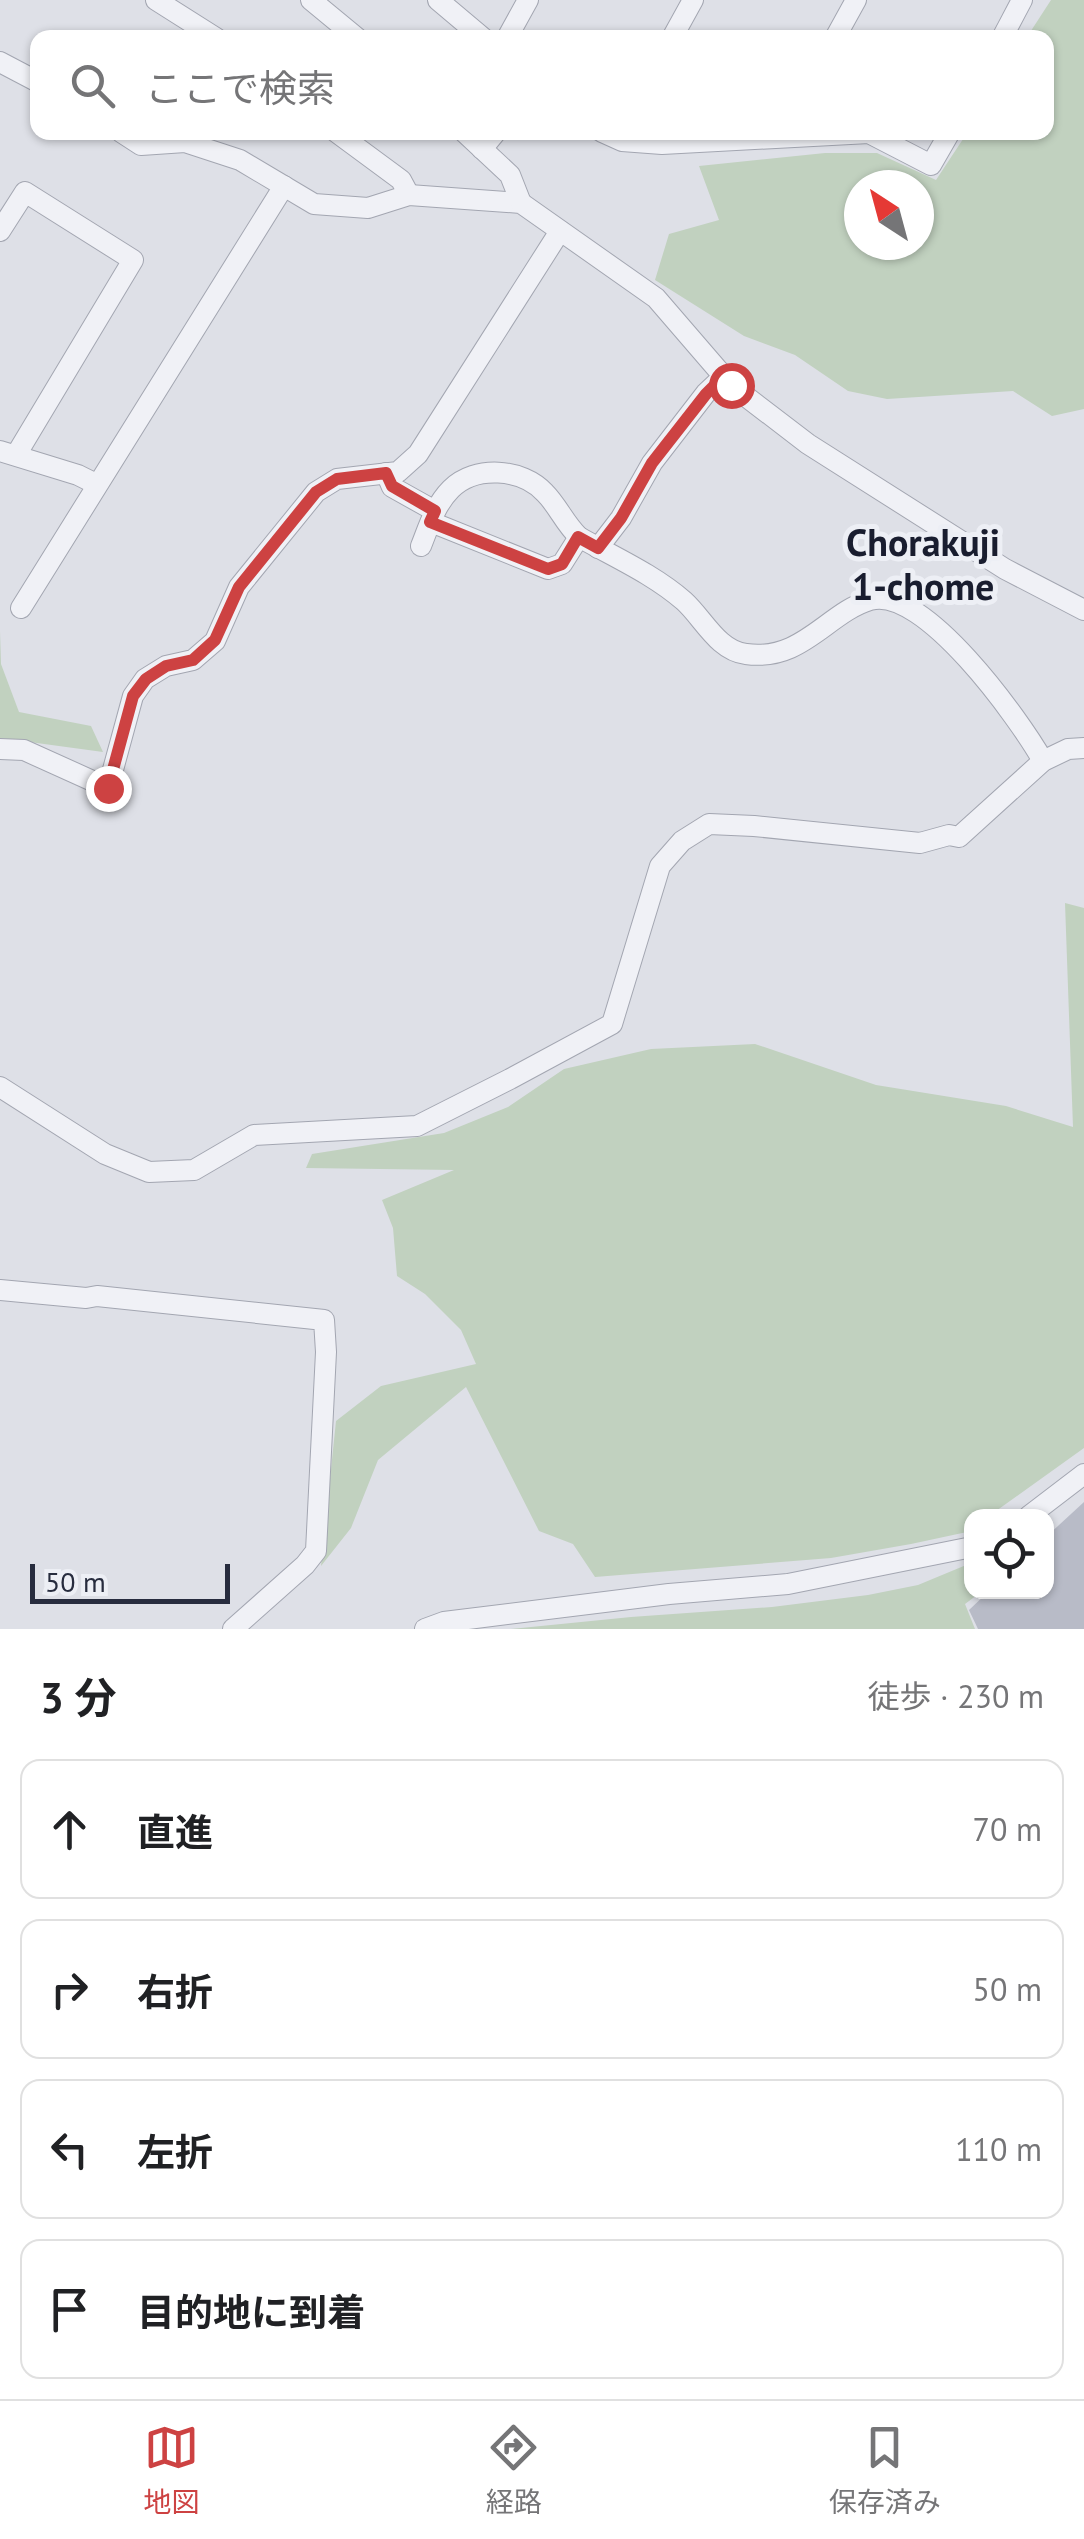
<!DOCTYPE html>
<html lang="ja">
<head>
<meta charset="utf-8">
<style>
  :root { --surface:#fff; --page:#f6f6f6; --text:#202124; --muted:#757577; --line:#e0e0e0; --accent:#cd4242 }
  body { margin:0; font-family:"PT Sans","Noto Sans JP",sans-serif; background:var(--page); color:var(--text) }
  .controls { position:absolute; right:30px; bottom:30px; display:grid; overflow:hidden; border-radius:20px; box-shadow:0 2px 8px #0004 }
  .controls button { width:90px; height:90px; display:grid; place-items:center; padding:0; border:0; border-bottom:2px solid var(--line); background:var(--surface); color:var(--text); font:50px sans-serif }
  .compass { position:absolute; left:844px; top:170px; width:90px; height:90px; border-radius:50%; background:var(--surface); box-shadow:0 2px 8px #0004; rotate:324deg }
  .scale { position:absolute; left:30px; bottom:25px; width:200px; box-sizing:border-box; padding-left:10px; border:5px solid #272c3e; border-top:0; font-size:28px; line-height:35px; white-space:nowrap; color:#272c3e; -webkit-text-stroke:8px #edeff5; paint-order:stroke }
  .stop { position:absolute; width:30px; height:30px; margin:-22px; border:8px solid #cd4242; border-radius:50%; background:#fff }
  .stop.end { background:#cd4242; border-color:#fff; box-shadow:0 2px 10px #0008 }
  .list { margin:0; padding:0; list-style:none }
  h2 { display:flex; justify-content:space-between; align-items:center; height:130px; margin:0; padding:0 40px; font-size:42px }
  h2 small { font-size:32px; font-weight:400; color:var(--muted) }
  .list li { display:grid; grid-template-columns:65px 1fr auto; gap:30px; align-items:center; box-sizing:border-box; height:140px; margin:0 20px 20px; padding:0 20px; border:2px solid var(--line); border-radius:20px }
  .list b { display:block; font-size:38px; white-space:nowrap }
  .list em { font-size:32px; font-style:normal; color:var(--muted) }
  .icon { flex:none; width:55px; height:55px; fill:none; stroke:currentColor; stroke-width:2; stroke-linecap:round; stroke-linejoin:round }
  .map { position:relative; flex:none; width:1084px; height:1629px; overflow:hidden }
  .search { position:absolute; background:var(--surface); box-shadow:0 2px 8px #0004; left:30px; right:30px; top:30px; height:110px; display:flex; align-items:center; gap:25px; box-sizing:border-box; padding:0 35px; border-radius:20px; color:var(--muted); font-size:38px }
  .sheet { height:770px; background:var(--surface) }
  nav { display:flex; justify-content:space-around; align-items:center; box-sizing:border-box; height:140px; border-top:2px solid var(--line); background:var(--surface); font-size:28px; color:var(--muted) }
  nav a { display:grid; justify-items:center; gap:5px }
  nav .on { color:var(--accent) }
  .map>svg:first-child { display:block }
  .green { fill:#c1d1bf; fill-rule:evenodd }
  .building { fill:#b8bbc7 }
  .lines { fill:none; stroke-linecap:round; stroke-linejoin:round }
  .minor-casing { stroke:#a3a6b1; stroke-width:22 }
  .minor { stroke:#f0f1f6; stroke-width:20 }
  .route { stroke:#cd4242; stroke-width:12 }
  .labels { text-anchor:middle; stroke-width:10; stroke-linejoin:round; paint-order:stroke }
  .neighbourhood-label { font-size:38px; font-weight:bold; fill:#191d2f; stroke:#edeff5 }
</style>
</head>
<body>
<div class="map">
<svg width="1084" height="1629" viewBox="0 0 1084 1629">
  <rect width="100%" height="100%" fill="#dee0e7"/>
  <g class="green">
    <path d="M1051,0h33v409l-32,7 -39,-25 -126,8 -39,-8 -53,-36 -51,-19 -89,-56 14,-46 50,-14 -20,-54 126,-13h52l59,27 31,-47 79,-1v-94l-19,-1zM919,185v60h-60v-60z"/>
    <polygon points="0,631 1,664 19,712 91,726 103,752 0,738"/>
    <polygon points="1065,903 1084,908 1084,1448 989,1516 972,1516 971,1528 967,1532 911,1544 831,1558 595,1577 573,1544 539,1531 466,1387 378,1460 351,1528 321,1566 336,1421 381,1386 476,1364 461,1330 425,1294 397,1276 393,1228 382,1200 454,1170 306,1168 312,1154 444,1133 508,1107 564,1069 651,1049 755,1044 876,1085 1006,1106 1073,1127"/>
    <polygon points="971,1563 972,1592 981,1592 965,1604 975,1629 511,1629 631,1617 772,1607 868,1595 918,1585"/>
  </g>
  <polygon class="building" points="1084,1502 1084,1629 978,1629 969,1610 988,1592 1046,1592 1046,1537"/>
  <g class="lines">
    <defs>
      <g id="minor">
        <polyline points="156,0 216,38"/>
        <polyline points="311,0 357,38"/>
        <polyline points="438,0 483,38"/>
        <polyline points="507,38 528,0"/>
        <polyline points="672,38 693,0"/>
        <polyline points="835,38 856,0"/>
        <polyline points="1002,38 1022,0"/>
        <polyline points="0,62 38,82"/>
        <polyline points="121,132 141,145 185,142 240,160 314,204 368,208 409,195 521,203 656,298 731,385 808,444 1005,569 1084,610"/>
        <polyline points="336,132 401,180 409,195"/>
        <polyline points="464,132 510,175 521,203"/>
        <polyline points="602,132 622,141 662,144 869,133 931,165 950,132"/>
        <polyline points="482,149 496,132"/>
        <polyline points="0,231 25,192 133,260 16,455"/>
        <polyline points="0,451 78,475 96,484"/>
        <polyline points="386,473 392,487 435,511"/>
        <polyline points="431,522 548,569 562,564 579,537"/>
        <path d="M421,546c8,-20 14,-41 30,-57 24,-24 71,-21 94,4 13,13 20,31 34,44 35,20 74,37 105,64 19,17 34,50 62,53 56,8 81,-41 124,-54 53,-16 150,120 173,161"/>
        <polyline points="598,548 621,518 652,463 706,393 724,376"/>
        <polyline points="21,608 284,186"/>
        <polyline points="0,749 24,750 108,788 133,696 145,679 166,666 193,660 215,641 239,587 316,492 337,479 398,472 418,454 560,231"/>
        <polyline points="0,1087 105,1154 149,1172 194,1170 254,1135 417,1126 510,1079 612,1024 660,866 682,841 709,824 754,826 920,843 949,835 959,837 1043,761 1068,749 1084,748"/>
        <polyline points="0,1290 86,1298 97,1296 324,1320 326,1352 316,1551 305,1565 233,1629"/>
        <polyline points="1029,1516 1084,1474"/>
        <polyline points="425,1629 444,1622 669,1594 788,1584 972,1547"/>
      </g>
    </defs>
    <use href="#minor" class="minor-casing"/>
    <use href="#minor" class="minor"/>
  </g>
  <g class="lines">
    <polyline class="route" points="108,788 133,696 146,679 166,666 193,660 215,640 239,587 316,492 337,479 386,473 392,486 435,511 430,522 548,569 562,564 578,537 598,548 621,518 652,463 706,394 724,376 731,385"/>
  </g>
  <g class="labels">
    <g class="neighbourhood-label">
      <text x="923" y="556">Chorakuji<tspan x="923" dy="44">1-chome</tspan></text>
    </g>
  </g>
</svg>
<div class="controls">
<button><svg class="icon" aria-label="locate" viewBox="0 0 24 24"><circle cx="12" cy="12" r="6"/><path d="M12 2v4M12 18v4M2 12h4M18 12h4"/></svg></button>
</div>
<svg class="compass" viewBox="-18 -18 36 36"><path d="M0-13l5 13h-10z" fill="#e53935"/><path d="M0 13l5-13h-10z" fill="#757577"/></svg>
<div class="scale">50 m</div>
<div class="stop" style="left:731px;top:385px"></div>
<div class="stop end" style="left:108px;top:788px"></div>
<div class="search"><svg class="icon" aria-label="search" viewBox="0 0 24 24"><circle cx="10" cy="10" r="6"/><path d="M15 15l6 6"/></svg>ここで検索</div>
</div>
<section class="sheet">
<h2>3 分<small>徒歩 · 230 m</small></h2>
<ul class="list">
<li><svg class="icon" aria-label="ahead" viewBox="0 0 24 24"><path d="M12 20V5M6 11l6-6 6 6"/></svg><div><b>直進</b></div><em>70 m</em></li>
<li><svg class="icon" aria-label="right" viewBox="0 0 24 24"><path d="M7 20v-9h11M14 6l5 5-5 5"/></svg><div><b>右折</b></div><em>50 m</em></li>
<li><svg class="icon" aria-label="left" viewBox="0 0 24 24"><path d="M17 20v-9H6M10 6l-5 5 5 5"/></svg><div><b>左折</b></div><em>110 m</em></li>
<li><svg class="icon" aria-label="arrive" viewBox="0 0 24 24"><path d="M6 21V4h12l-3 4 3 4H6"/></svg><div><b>目的地に到着</b></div></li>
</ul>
</section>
<nav>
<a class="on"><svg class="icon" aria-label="map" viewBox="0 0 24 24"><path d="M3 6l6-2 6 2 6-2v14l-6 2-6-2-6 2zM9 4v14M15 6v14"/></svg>地図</a>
<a><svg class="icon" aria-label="directions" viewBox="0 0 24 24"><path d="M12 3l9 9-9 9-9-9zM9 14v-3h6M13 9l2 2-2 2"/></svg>経路</a>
<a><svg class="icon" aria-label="saved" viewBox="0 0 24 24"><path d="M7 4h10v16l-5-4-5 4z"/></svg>保存済み</a>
</nav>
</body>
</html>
